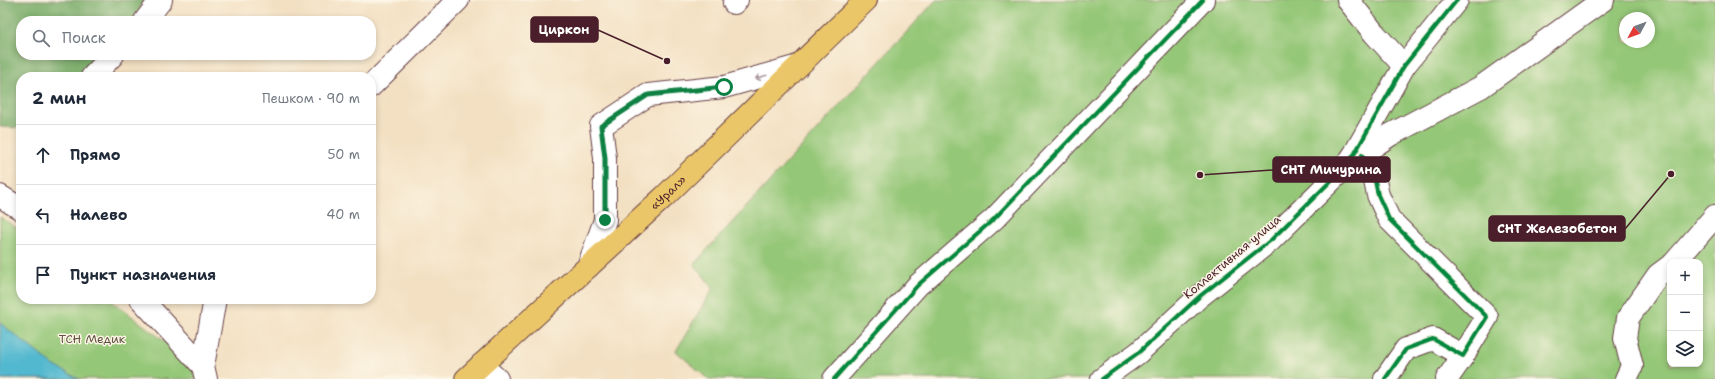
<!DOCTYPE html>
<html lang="ru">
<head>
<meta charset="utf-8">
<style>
  :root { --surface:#fff; --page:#f2f2f3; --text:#1f2937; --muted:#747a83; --line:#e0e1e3 }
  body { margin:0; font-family:"Shantell Sans",sans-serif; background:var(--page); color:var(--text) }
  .controls { position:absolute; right:12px; bottom:12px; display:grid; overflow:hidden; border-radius:8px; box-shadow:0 2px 6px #0003 }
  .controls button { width:36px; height:36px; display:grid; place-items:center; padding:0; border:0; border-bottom:1px solid var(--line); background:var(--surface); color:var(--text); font:20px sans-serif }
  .compass { position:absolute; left:1619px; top:12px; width:36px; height:36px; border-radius:50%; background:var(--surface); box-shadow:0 2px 6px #0003; rotate:229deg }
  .stop { position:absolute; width:12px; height:12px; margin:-9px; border:3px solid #0b8043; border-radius:50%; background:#fff }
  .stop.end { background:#0b8043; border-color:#fff; box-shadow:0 1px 4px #0008 }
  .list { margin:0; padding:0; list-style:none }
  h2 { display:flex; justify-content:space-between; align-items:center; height:52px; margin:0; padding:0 16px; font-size:17px }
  h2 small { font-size:13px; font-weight:400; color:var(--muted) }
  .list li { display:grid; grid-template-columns:26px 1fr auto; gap:12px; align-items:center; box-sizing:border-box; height:60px; padding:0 16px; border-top:1px solid var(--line) }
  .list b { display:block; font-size:15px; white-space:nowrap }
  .list em { font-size:13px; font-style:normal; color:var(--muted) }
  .icon { flex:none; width:22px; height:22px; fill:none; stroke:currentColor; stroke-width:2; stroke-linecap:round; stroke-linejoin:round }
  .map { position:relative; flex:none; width:1715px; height:379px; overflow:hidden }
  .search { position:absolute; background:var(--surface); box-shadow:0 2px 6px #0003; left:16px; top:16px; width:360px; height:44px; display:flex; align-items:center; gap:10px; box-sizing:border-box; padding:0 14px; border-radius:16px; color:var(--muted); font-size:15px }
  .panel { position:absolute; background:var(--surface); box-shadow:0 2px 6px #0003; left:16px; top:72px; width:360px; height:232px; border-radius:16px }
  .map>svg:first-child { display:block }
  .green { fill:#95c778; stroke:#707352; fill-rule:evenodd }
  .forest { fill:#78ac68; stroke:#61664a }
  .water { fill:#51b8cf; stroke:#4e6c7d }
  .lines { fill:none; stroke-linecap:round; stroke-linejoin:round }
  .minor-casing { stroke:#633c42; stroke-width:24 }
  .highway-casing { stroke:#633c42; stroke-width:24 }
  .minor { stroke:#fff; stroke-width:22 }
  .highway { stroke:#ebc669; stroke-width:22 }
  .cycleway-casing { stroke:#fcf5e5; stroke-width:6 }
  .cycleway { stroke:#00873e; stroke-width:4 }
  .oneway { stroke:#ae9aa0 }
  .route { stroke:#0b8043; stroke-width:5 }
  .labels { text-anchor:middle; stroke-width:3; stroke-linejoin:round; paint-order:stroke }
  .street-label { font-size:12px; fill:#4a1f2b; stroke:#fcf5e5 }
  .park-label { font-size:12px; fill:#605142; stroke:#fcf5e5 }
  .leader { fill:none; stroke:#4a1f2b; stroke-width:1.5 }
  .callout-dot { fill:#4a1f2b; stroke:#fcf5e5; stroke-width:1.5 }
  .callout { fill:#4a1f2b; stroke:#4a1f2b; stroke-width:1.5 }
  .callout-label { font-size:13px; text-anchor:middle; font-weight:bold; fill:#fff }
</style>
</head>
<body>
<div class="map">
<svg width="1715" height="379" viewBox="0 0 1715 379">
  <rect width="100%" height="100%" fill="#fcf5e5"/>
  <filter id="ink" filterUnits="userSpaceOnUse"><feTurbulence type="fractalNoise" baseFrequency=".025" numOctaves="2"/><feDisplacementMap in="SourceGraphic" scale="8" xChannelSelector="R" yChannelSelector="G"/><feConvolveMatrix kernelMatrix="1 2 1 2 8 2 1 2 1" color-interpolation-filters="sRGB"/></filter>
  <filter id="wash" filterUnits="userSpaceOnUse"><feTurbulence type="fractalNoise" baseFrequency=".012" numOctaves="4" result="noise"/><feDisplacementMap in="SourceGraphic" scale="16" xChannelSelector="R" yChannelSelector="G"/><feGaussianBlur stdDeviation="0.9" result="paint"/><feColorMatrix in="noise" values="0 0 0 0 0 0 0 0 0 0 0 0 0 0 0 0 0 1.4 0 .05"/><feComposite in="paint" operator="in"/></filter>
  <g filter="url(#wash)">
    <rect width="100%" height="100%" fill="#f3e0c2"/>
    <g class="green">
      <path d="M936,0h779v379h-1007l-32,-28 37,-63 -19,-24zM1625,18h24v24h-24zM1670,262h30v102h-30z"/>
      <polygon points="0,217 21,231 21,299 109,299 187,358 199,379 0,379"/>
    </g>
    <polygon class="forest" points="0,0 146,0 131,21 21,21 21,55 104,55 83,77 21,77 21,128 0,127"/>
    <polygon class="water" points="0,323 53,365 79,379 0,379"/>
  </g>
  <g filter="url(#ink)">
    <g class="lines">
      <defs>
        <g id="minor">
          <polyline points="1348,0 1374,33 1404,66"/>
          <polyline points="734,3 737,0"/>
          <polyline points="145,21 161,0"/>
          <polyline points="92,77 113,55"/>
          <polyline points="371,86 458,0"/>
          <polyline points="1362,155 1373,172 1378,195 1389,219 1487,317 1463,356 1433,339 1406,349 1385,379"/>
          <polyline points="1352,161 1390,135 1481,87 1603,0"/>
          <polyline points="0,196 21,209"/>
          <polyline points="1675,262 1715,216"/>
          <polyline points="588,267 605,220 605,158 601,126 648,95 724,87 798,66"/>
          <polyline points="141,299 203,366 206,379"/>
          <polyline points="481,365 497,379"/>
          <polyline points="203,366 215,299"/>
          <polyline points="834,379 918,285 994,219 1203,0"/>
          <polyline points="1102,379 1138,353 1200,296 1271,240 1347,165 1355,153 1404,66 1457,0"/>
          <polyline points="1447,379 1463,356"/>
          <polyline points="1626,379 1632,366 1625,338 1628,318 1658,275 1670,266"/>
        </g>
        <g id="highway">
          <path id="s1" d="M466,379l199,-183 201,-196"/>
        </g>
      </defs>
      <use href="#minor" class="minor-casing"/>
      <use href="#highway" class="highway-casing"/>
      <use href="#minor" class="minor"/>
      <use href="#highway" class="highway"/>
      <defs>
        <g id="cycleway">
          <polyline points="1362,155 1373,172 1378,195 1389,219 1487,317 1463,356 1433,339 1406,349 1385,379"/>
          <polyline points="834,379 918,285 994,219 1203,0"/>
          <polyline points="1102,379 1138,353 1200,296 1271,240 1347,165 1355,153 1404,66 1457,0"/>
        </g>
      </defs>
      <use href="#cycleway" class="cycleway-casing"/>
      <use href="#cycleway" class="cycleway"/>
    </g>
    <defs><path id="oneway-shaft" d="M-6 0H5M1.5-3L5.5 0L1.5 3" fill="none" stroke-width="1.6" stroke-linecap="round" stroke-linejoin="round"/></defs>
    <use class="oneway" href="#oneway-shaft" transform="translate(761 77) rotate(164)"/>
  </g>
  <g class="lines" filter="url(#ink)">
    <polyline class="route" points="605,220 605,158 601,126 648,95 724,87"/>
  </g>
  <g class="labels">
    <g class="street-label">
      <text dy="4" stroke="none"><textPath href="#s1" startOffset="275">«Урал»</textPath></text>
      <text transform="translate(1232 257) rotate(-40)" y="4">Коллективная улица</text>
    </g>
    <g class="park-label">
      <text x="92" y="343">ТСН Медик</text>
    </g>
  </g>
  <path class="leader" d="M667 61L598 30M1200 175L1273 170M1671 174L1625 229"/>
  <g class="callout-dot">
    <circle cx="667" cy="61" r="4"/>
    <circle cx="1200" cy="175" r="4"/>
    <circle cx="1671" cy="174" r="4"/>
  </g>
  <g class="callout">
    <rect x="531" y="17" width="67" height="25" rx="4"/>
    <rect x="1273" y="157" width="117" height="25" rx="4"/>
    <rect x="1489" y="216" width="136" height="25" rx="4"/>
  </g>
  <g class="callout-label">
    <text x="564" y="34">Циркон</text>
    <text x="1331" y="174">СНТ Мичурина</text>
    <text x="1557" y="233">СНТ Железобетон</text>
  </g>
</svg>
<div class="controls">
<button>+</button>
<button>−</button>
<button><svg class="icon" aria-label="layers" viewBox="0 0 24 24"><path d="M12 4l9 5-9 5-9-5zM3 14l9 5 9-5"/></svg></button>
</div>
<svg class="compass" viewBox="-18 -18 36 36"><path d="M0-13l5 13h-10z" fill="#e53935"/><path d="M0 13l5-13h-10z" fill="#747a83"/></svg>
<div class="stop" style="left:724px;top:87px"></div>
<div class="stop end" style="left:605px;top:220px"></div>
<div class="search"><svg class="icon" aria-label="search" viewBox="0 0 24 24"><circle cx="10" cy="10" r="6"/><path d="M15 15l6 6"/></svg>Поиск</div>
<section class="panel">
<h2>2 мин<small>Пешком · 90 m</small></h2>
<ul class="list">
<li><svg class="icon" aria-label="ahead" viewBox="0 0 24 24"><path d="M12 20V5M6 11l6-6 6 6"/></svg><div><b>Прямо</b></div><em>50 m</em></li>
<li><svg class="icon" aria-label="left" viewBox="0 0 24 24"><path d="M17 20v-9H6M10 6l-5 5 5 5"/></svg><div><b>Налево</b></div><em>40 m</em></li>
<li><svg class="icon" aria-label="arrive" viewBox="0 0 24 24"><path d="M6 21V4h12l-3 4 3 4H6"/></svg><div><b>Пункт назначения</b></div></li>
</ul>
</section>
</div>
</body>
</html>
